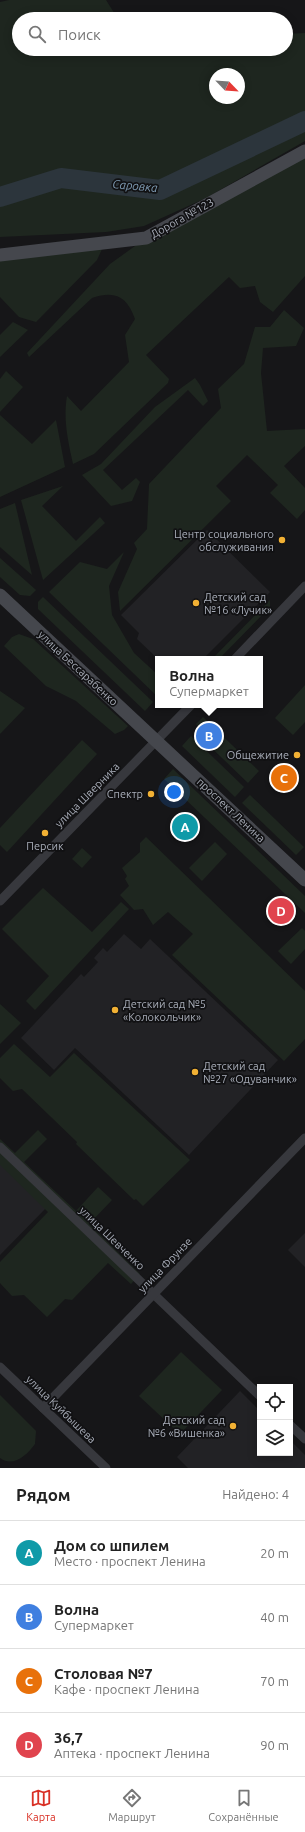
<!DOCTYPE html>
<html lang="ru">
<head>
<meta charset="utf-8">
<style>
  :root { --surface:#fff; --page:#f6f6f6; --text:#222; --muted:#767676; --line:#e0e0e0; --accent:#d93025 }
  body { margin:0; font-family:Ubuntu,sans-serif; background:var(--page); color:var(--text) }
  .controls { position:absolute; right:12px; bottom:12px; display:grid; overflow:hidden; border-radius:0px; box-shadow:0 2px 10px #0003 }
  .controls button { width:36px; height:36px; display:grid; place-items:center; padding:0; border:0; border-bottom:1px solid var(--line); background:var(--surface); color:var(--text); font:20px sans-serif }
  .compass { position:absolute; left:209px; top:68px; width:36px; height:36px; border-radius:50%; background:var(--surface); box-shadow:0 2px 10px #0003; rotate:115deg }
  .you { position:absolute; left:174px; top:792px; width:14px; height:14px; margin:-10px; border:3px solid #fff; border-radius:50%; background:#1a73e8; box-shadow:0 0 0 6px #1a73e833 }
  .badge { display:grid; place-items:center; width:26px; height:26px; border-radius:50%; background:var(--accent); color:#fff; font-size:13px; font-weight:700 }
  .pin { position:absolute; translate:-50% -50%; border:2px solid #fff; box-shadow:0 1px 4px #0006 }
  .popup { position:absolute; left:155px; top:656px; width:108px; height:52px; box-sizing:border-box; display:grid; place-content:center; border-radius:0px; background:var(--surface); filter:drop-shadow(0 1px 3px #0005); font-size:13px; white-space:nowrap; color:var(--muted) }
  .popup b { font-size:15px; color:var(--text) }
  .popup::after { content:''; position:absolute; left:50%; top:100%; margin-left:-8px; border:8px solid transparent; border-top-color:var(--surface) }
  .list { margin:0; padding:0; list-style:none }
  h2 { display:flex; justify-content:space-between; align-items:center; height:52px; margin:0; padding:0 16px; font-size:17px }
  h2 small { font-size:13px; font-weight:400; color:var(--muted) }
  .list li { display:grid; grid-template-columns:26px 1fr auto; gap:12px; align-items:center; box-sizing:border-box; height:64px; padding:0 16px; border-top:1px solid var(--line) }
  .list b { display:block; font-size:15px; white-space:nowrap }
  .list p { margin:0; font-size:13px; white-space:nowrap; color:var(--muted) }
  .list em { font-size:13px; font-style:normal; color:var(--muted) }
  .icon { flex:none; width:22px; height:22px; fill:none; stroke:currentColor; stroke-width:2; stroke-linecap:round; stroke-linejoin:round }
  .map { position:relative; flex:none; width:305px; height:1468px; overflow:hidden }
  .search { position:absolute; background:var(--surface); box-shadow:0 2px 10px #0003; left:12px; right:12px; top:12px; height:44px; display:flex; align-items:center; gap:10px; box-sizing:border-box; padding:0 14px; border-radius:22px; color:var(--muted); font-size:15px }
  .sheet { height:308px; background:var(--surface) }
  nav { display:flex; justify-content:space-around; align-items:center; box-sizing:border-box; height:56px; border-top:1px solid var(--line); background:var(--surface); font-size:11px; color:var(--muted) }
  nav a { display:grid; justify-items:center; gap:2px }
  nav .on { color:var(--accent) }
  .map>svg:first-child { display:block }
  .built { fill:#222225 }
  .green { fill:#1e261f; fill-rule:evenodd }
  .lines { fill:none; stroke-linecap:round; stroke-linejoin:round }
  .river { stroke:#2c353c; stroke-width:20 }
  .street { stroke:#37383d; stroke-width:9 }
  .secondary { stroke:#45474d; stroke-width:13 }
  .poi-dot { fill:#f2b134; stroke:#111113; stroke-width:1.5 }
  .labels { text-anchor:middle; stroke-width:3.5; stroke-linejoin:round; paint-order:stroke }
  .street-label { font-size:11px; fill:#a8adb8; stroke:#111113 }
  .poi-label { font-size:11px; fill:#a8adb8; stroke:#111113; text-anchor:end }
  .water-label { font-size:12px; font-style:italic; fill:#7f9bb3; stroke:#111113 }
</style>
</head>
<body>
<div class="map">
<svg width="305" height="1468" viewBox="0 0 305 1468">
  <rect width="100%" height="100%" fill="#161618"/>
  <g class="built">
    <polygon points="207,530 270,592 203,659 158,659 137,639 139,633 121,615"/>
    <polygon points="124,934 141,949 150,939 278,1060 189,1155 75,1048 54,1070 21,1038 81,974 84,977 98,962 94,958 103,948 107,952"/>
    <polygon points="0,1163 46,1208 0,1255"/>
    <polygon points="305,1233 305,1267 288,1250"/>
    <polygon points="240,1391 260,1411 260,1453 290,1453 290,1440 305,1455 305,1468 188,1468 177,1457"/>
  </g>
  <g class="green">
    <path d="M9,0h97l12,19h73h-172v30h267v-15l19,-1v108l-99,57 -62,28 -38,6 -106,5v-235zM215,74h24v24h-24z"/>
    <path d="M305,156v120l-32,36 -13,-10 -5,-16 -15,2 -11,-11 -83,78 23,24 -1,4 -74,71 -21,10c-5,-23 -10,-44 -6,-68l14,15 48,-49 -4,-27 10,-16c-8,-22 -19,-29 -43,-21l-63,59 -2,-4 83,-89 25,-18 39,-18z"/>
    <polygon points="103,247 97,260 36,322 19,317 0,297 0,258"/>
    <polygon points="284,310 304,328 296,346 263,348 261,373 267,431 305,429 305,446 284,466 305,488 305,510 297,519 270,493 278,485 247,455 216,486 231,501 120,611 118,592 137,549 134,543 147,529 149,484 221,408 218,389 244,364 255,327 270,327"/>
    <polygon points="13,322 28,330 0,357 0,335"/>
    <polygon points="6,371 23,387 0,412 0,379"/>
    <polygon points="195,378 200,385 208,401 203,406 188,390 103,470 122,490 136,478 140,482 132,501 111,506 82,475 101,464 155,407"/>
    <polygon points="0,415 32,444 56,420 65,467 0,497"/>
    <polygon points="63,486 42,506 76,541 100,517 105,523 43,580 21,500"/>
    <polygon points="15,503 32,575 0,547 0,509"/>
    <polygon points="124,552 109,586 112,615 134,653 158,675 158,697 49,592 80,562 107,569"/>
    <polygon points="0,558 36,590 30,596 20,595 0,577"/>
    <polygon points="43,597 153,702 145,711 38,609 38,602"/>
    <polygon points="270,600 270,607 219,659 212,659"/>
    <polygon points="19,634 33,639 128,726 124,730 115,734 76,701 46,686 4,646 12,637"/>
    <polygon points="305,685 305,722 293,735 275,718"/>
    <polygon points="0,691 25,708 0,734"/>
    <polygon points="203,717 259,771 248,783 195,732 199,728 196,724"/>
    <polygon points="191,736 244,787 235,797 182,746"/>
    <polygon points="82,740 97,754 7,852 0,845 0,828"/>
    <polygon points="173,769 305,896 305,913 164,779"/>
    <polygon points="250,795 304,847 296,855 242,803"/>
    <polygon points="146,837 305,991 305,1039 284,1061 172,955 193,934 168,912 153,925 143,909 134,910 120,895 129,886 125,879 127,876 122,868 140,852 140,843"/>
    <polygon points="215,842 227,854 202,881 189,868"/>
    <polygon points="82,848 92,857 82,868 72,859"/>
    <polygon points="43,888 92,932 121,902 129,909 35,1010 26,1001 49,976 2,929"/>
    <polygon points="302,928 305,931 305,949 291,964 278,951"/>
    <polygon points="0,1004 21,1023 0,1044"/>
    <polygon points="14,1044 50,1077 74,1053 190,1160 143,1206 136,1199 134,1200 76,1144 77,1142 22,1089 13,1091 0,1078 0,1058"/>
    <polygon points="38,1130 47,1139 24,1162 76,1211 98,1187 112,1200 89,1224 140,1274 131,1284 108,1263 72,1300 65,1299 47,1317 24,1295 12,1296 0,1283 0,1262 48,1212 0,1165 0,1139 15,1153"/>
    <polygon points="181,1352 222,1390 180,1434 139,1396"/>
    <path d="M0,1395l36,36 -1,13c-8,11 -22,24 -35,14z"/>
  </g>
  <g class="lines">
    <polyline class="river" points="0,197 61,178 160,190 305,121"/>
    <g class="street">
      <polyline points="235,659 305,586"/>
      <polyline points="0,901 191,705"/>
      <polyline points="0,1147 260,1396"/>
      <polyline points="0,1367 106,1468"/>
      <polyline points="43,1408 305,1138"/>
      <polyline points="290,1425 305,1439"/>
    </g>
    <g class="secondary">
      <polyline points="0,255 146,238 305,151"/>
      <polyline points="0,595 305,880"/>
    </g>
  </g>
  <g class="poi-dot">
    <circle cx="282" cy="540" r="4"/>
    <circle cx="196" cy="603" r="4"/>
    <circle cx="297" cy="755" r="4"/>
    <circle cx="151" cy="794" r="4"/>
    <circle cx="45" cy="833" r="4"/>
    <circle cx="115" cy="1010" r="4"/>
    <circle cx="195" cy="1072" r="4"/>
    <circle cx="233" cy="1426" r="4"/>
  </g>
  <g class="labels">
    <g class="street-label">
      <text transform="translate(182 218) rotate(-29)" y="4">Дорога №123</text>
      <text transform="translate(78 668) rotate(43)" y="4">улица Бессарабенко</text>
      <text transform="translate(87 795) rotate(-45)" y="4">улица Шверника</text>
      <text transform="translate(231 810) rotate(43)" y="4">проспект Ленина</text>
      <text transform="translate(112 1238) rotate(44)" y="4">улица Шевченко</text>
      <text transform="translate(165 1265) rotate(-46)" y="4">улица Фрунзе</text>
      <text transform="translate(61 1409) rotate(44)" y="4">улица Куйбышева</text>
    </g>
    <g class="poi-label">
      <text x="274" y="538">Центр социального<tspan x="274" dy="13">обслуживания</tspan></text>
      <text x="204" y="601" text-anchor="start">Детский сад<tspan x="204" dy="13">№16 «Лучик»</tspan></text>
      <text x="289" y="759">Общежитие</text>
      <text x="143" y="798">Спектр</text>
      <text x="45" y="850" text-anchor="middle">Персик</text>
      <text x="123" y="1008" text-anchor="start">Детский сад №5<tspan x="123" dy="13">«Колокольчик»</tspan></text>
      <text x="203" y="1070" text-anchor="start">Детский сад<tspan x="203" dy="13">№27 «Одуванчик»</tspan></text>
      <text x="225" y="1424">Детский сад<tspan x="225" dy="13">№6 «Вишенка»</tspan></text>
    </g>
    <g class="water-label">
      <text transform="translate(135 186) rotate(5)" y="4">Саровка</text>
    </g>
  </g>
</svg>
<div class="controls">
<button><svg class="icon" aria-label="locate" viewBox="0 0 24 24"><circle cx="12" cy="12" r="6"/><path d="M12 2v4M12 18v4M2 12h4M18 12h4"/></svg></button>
<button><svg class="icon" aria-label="layers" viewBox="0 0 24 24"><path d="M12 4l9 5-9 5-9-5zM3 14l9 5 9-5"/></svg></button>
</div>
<svg class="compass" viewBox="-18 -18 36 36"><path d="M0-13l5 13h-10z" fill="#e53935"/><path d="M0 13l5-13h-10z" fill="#767676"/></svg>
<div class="you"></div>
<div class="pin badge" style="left:185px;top:827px;background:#0f9aa8">A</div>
<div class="pin badge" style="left:209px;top:736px;background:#3f7fe0">B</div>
<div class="popup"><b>Волна</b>Супермаркет</div>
<div class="pin badge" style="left:284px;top:778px;background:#e8710a">C</div>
<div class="pin badge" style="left:281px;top:911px;background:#e0444e">D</div>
<div class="search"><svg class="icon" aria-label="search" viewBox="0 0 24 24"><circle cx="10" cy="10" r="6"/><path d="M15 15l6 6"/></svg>Поиск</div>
</div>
<section class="sheet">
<h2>Рядом<small>Найдено: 4</small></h2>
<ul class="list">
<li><span class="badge" style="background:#0f9aa8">A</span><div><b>Дом со шпилем</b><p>Место · проспект Ленина</p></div><em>20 m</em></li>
<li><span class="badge" style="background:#3f7fe0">B</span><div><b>Волна</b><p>Супермаркет</p></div><em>40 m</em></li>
<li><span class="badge" style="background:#e8710a">C</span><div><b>Столовая №7</b><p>Кафе · проспект Ленина</p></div><em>70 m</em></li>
<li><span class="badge" style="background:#e0444e">D</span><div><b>36,7</b><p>Аптека · проспект Ленина</p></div><em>90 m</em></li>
</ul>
</section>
<nav>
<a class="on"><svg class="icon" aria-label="map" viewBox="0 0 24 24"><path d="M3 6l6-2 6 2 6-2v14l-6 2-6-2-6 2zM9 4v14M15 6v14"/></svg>Карта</a>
<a><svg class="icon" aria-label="directions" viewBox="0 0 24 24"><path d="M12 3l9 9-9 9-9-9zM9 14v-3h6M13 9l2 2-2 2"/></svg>Маршрут</a>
<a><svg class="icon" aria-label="saved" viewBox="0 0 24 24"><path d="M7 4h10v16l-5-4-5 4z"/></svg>Сохранённые</a>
</nav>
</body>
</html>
